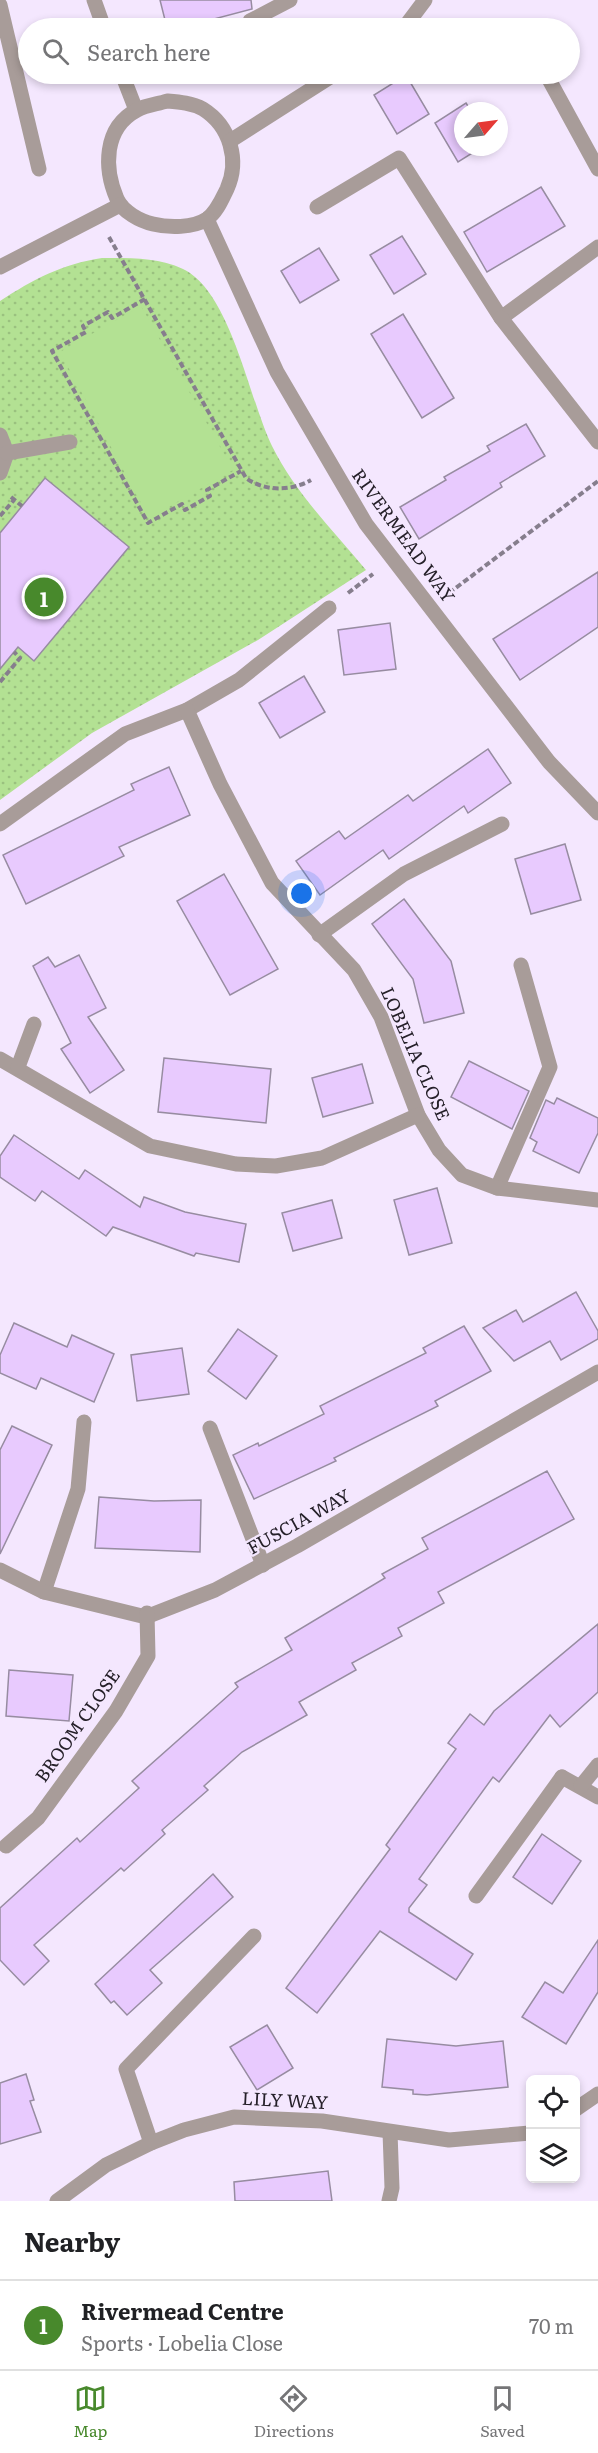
<!DOCTYPE html>
<html lang="en">
<head>
<meta charset="utf-8">
<style>
  :root { --surface:#fff; --page:#f2f2f2; --text:#202124; --muted:#757577; --line:#e0e0e0; --accent:#48892c }
  body { margin:0; font-family:Literata,serif; background:var(--page); color:var(--text) }
  .controls { position:absolute; right:18px; bottom:18px; display:grid; overflow:hidden; border-radius:9px; box-shadow:0 3px 9px #0003 }
  .controls button { width:54px; height:54px; display:grid; place-items:center; padding:0; border:0; border-bottom:2px solid var(--line); background:var(--surface); color:var(--text); font:30px sans-serif }
  .compass { position:absolute; left:454px; top:102px; width:54px; height:54px; border-radius:50%; background:var(--surface); box-shadow:0 3px 9px #0003; rotate:62deg }
  .you { position:absolute; left:302px; top:894px; width:21px; height:21px; margin:-15px; border:4px solid #fff; border-radius:50%; background:#1a73e8; box-shadow:0 0 0 9px #1a73e833 }
  .badge { display:grid; place-items:center; width:39px; height:39px; border-radius:50%; background:var(--accent); color:#fff; font-size:20px; font-weight:700 }
  .pin { position:absolute; translate:-50% -50%; border:3px solid #fff; box-shadow:0 2px 6px #0006 }
  .list { margin:0; padding:0; list-style:none }
  h2 { display:flex; justify-content:space-between; align-items:center; height:78px; margin:0; padding:0 24px; font-size:26px }
  h2 small { font-size:20px; font-weight:400; color:var(--muted) }
  .list li { display:grid; grid-template-columns:39px 1fr auto; gap:18px; align-items:center; box-sizing:border-box; height:90px; padding:0 24px; border-top:2px solid var(--line) }
  .list b { display:block; font-size:22px; white-space:nowrap }
  .list p { margin:0; font-size:20px; white-space:nowrap; color:var(--muted) }
  .list em { font-size:20px; font-style:normal; color:var(--muted) }
  .icon { flex:none; width:33px; height:33px; fill:none; stroke:currentColor; stroke-width:2; stroke-linecap:round; stroke-linejoin:round }
  .map { position:relative; flex:none; width:598px; height:2201px; overflow:hidden }
  .search { position:absolute; background:var(--surface); box-shadow:0 3px 9px #0003; left:18px; right:18px; top:18px; height:66px; display:flex; align-items:center; gap:15px; box-sizing:border-box; padding:0 21px; border-radius:33px; color:var(--muted); font-size:22px }
  .sheet { height:168px; background:var(--surface) }
  nav { display:flex; justify-content:space-around; align-items:center; box-sizing:border-box; height:84px; border-top:2px solid var(--line); background:var(--surface); font-size:16px; color:var(--muted) }
  nav a { display:grid; justify-items:center; gap:3px }
  nav .on { color:var(--accent) }
  .map>svg:first-child { display:block }
  .grass { fill:url(#grass-dots) }
  .pitch { fill:#b3e193 }
  .building { fill:#e8cafe; stroke:#978ca1; stroke-width:1.5 }
  .lines { fill:none; stroke-linecap:round; stroke-linejoin:round }
  .path { stroke:#867e8d; stroke-width:4; stroke-dasharray:6 3; stroke-linecap:butt }
  .lane { stroke:#a89c99; stroke-width:15 }
  .street { stroke:#a89c99; stroke-width:15 }
  .labels { text-anchor:middle; stroke-width:4.5; stroke-linejoin:round; paint-order:stroke }
  .street-label { font-size:18px; fill:#252029; stroke:#f4e7fe }
</style>
</head>
<body>
<div class="map">
<svg width="598" height="2201" viewBox="0 0 598 2201">
  <defs>
    <pattern id="grass-dots" width="8" height="8" patternUnits="userSpaceOnUse" patternTransform="scale(1.5)"><rect width="8" height="8" fill="#b3e193"/><path d="M2 2h.1M6 6h.1" fill="none" stroke="#9ac17f" stroke-width="1.8" stroke-linecap="round"/></pattern>
  </defs>
  <rect width="100%" height="100%" fill="#f4e7fe"/>
  <path class="grass" d="M102,258c27,0 56,-1 81,11 48,23 66,130 89,177 24,48 60,83 94,124l-108,70 -166,93 -92,67v-499c34,-22 62,-37 102,-43z"/>
  <polygon class="pitch" points="141,306 233,470 149,518 60,352"/>
  <g class="building">
    <polygon points="160,0 251,0 252,9 180,28 167,28"/>
    <polygon points="406,75 429,114 397,134 374,95"/>
    <polygon points="466,103 471,111 463,111 463,147 482,147 458,162 435,123"/>
    <polygon points="541,187 565,226 487,272 464,232"/>
    <polygon points="402,236 426,274 394,294 370,255"/>
    <polygon points="319,248 339,280 300,303 281,271"/>
    <polygon points="403,314 454,398 422,418 371,334"/>
    <polygon points="526,424 545,456 500,483 502,487 419,539 400,507 446,480 444,477 490,451 487,446"/>
    <polygon points="45,478 129,547 34,661 18,647 0,669 0,533"/>
    <polygon points="598,572 598,627 520,680 493,639"/>
    <polygon points="390,623 396,669 344,675 338,630"/>
    <polygon points="304,676 325,712 280,738 259,703"/>
    <polygon points="488,749 511,783 468,813 464,806 389,859 383,850 320,895 296,861 339,831 345,839 408,795 413,801"/>
    <polygon points="169,767 190,815 119,847 124,856 26,904 3,855 134,790 131,784"/>
    <polygon points="565,844 581,900 531,914 515,859"/>
    <polygon points="224,874 278,969 230,995 177,901"/>
    <polygon points="404,899 451,961 464,1013 424,1023 413,979 372,924"/>
    <polygon points="79,955 106,1008 88,1017 124,1070 90,1093 61,1049 71,1043 33,966 48,957 55,967"/>
    <polygon points="164,1058 271,1069 266,1123 158,1112"/>
    <polygon points="469,1061 529,1091 512,1129 451,1097"/>
    <polygon points="362,1064 373,1103 323,1117 312,1078"/>
    <polygon points="557,1098 598,1118 598,1133 579,1173 533,1151 537,1142 530,1138 546,1100 554,1104"/>
    <polygon points="14,1135 79,1179 85,1170 140,1207 144,1197 185,1212 246,1224 239,1262 196,1253 194,1256 113,1227 106,1236 42,1191 35,1201 0,1177 0,1156"/>
    <polygon points="437,1188 452,1243 409,1255 394,1200"/>
    <polygon points="332,1200 342,1238 293,1251 282,1213"/>
    <polygon points="576,1292 598,1331 598,1339 561,1360 550,1341 514,1361 483,1328 516,1310 523,1322"/>
    <polygon points="14,1323 67,1347 72,1335 114,1354 94,1402 41,1378 36,1389 0,1373 0,1355"/>
    <polygon points="464,1326 491,1371 435,1401 438,1406 334,1458 336,1461 254,1499 233,1455 258,1443 259,1446 324,1414 320,1406 426,1353 423,1348"/>
    <polygon points="238,1329 277,1356 246,1399 208,1371"/>
    <polygon points="182,1348 189,1394 137,1401 131,1355"/>
    <polygon points="12,1426 52,1445 0,1554 0,1450"/>
    <polygon points="547,1471 574,1519 438,1592 444,1603 398,1628 402,1636 352,1663 356,1670 299,1702 307,1715 242,1752 204,1786 208,1790 162,1830 165,1834 124,1871 121,1868 34,1945 49,1961 24,1985 0,1960 0,1908 77,1838 80,1842 139,1788 132,1781 238,1687 235,1683 292,1650 285,1638 385,1578 382,1574 428,1549 422,1538"/>
    <polygon points="99,1497 154,1501 201,1500 200,1552 95,1548"/>
    <polygon points="598,1624 598,1692 560,1727 550,1715 499,1782 493,1777 419,1879 427,1885 409,1908 409,1912 473,1954 456,1980 380,1931 317,2013 286,1988 390,1849 386,1845 456,1749 448,1743 470,1714 484,1725 494,1711"/>
    <polygon points="9,1670 73,1675 69,1721 6,1716"/>
    <polygon points="542,1834 581,1861 552,1904 513,1877"/>
    <polygon points="213,1874 233,1897 150,1970 162,1983 127,2015 114,2001 111,2003 95,1984"/>
    <polygon points="598,1940 598,1992 566,2044 522,2017 545,1982 563,1993"/>
    <polygon points="267,2025 293,2068 257,2090 230,2047"/>
    <polygon points="387,2039 456,2046 503,2041 508,2087 427,2095 413,2094 413,2090 382,2087"/>
    <polygon points="26,2074 34,2100 30,2101 41,2132 0,2144 0,2083"/>
    <polygon points="328,2171 332,2201 235,2201 234,2182"/>
  </g>
  <g class="lines">
    <g class="path">
      <path d="M109,237l137,241c19,14 46,13 65,2"/>
      <polyline points="145,299 112,318 108,312 83,326 86,332 52,351 148,523 182,504 185,510 210,496 207,490 241,471"/>
      <polyline points="11,497 22,506"/>
      <polyline points="0,516 14,500"/>
      <polyline points="348,593 373,574"/>
      <polyline points="449,593 598,481"/>
      <polyline points="0,682 20,658 14,652"/>
    </g>
    <g class="lane">
      <polyline points="0,5 39,169"/>
      <polyline points="250,21 290,0"/>
      <polyline points="546,74 598,169"/>
      <polyline points="317,207 399,158 501,318 598,247"/>
      <polyline points="0,435 7,453 0,473"/>
      <polyline points="7,453 70,442"/>
      <polyline points="0,824 125,734 187,710 239,680 329,608"/>
      <polyline points="319,935 404,874 502,824"/>
      <polyline points="497,1188 550,1067 521,965"/>
      <polyline points="210,1428 263,1565"/>
      <polyline points="44,1592 78,1489 84,1422"/>
      <polyline points="476,1896 562,1777"/>
      <polyline points="151,2143 126,2069 254,1936"/>
      <polyline points="389,2201 392,2188 390,2132"/>
    </g>
    <g class="street">
      <polyline points="94,0 104,28"/>
      <polyline points="404,28 425,0"/>
      <polyline points="122,74 136,110"/>
      <path d="M167,101c12,1 25,2 36,8 27,17 37,51 24,80 -5,10 -10,23 -20,30 -14,9 -38,9 -54,5 -13,-3 -30,-12 -36,-25 -13,-30 -14,-71 20,-89 9,-5 21,-6 30,-9z"/>
      <polyline points="230,141 335,74"/>
      <polyline points="207,219 277,372 366,524 549,762 598,813"/>
      <polyline points="0,267 120,205"/>
      <polyline points="501,318 598,442"/>
      <polyline points="187,710 220,784 272,883 354,970 381,1017 418,1115 439,1150 462,1175 497,1188 598,1200"/>
      <polyline points="0,1059 150,1146 236,1164 276,1166 322,1158 418,1115"/>
      <polyline points="18,1067 34,1024"/>
      <polyline points="0,1570 44,1592 146,1617 215,1590 297,1546 598,1372"/>
      <polyline points="562,1777 598,1797"/>
      <polyline points="581,1786 598,1765"/>
      <polyline points="6,1846 38,1818 116,1711 148,1656 147,1613"/>
      <polyline points="576,2109 598,2094"/>
      <polyline points="57,2201 106,2165 151,2143 184,2130 234,2117 322,2121 449,2140 530,2133"/>
    </g>
  </g>
  <g class="labels">
    <g class="street-label">
      <text transform="translate(403 536) rotate(54)" y="6">RIVERMEAD WAY</text>
      <text transform="translate(415 1054) rotate(66)" y="6">LOBELIA CLOSE</text>
      <text transform="translate(299 1522) rotate(-29)" y="6">FUSCIA WAY</text>
      <text transform="translate(78 1726) rotate(-55)" y="6">BROOM CLOSE</text>
      <text transform="translate(285 2101) rotate(3)" y="6">LILY WAY</text>
    </g>
  </g>
</svg>
<div class="controls">
<button><svg class="icon" aria-label="locate" viewBox="0 0 24 24"><circle cx="12" cy="12" r="6"/><path d="M12 2v4M12 18v4M2 12h4M18 12h4"/></svg></button>
<button><svg class="icon" aria-label="layers" viewBox="0 0 24 24"><path d="M12 4l9 5-9 5-9-5zM3 14l9 5 9-5"/></svg></button>
</div>
<svg class="compass" viewBox="-18 -18 36 36"><path d="M0-13l5 13h-10z" fill="#e53935"/><path d="M0 13l5-13h-10z" fill="#757577"/></svg>
<div class="you"></div>
<div class="pin badge" style="left:44px;top:597px">1</div>
<div class="search"><svg class="icon" aria-label="search" viewBox="0 0 24 24"><circle cx="10" cy="10" r="6"/><path d="M15 15l6 6"/></svg>Search here</div>
</div>
<section class="sheet">
<h2>Nearby<small></small></h2>
<ul class="list">
<li><span class="badge">1</span><div><b>Rivermead Centre</b><p>Sports · Lobelia Close</p></div><em>70 m</em></li>
</ul>
</section>
<nav>
<a class="on"><svg class="icon" aria-label="map" viewBox="0 0 24 24"><path d="M3 6l6-2 6 2 6-2v14l-6 2-6-2-6 2zM9 4v14M15 6v14"/></svg>Map</a>
<a><svg class="icon" aria-label="directions" viewBox="0 0 24 24"><path d="M12 3l9 9-9 9-9-9zM9 14v-3h6M13 9l2 2-2 2"/></svg>Directions</a>
<a><svg class="icon" aria-label="saved" viewBox="0 0 24 24"><path d="M7 4h10v16l-5-4-5 4z"/></svg>Saved</a>
</nav>
</body>
</html>
